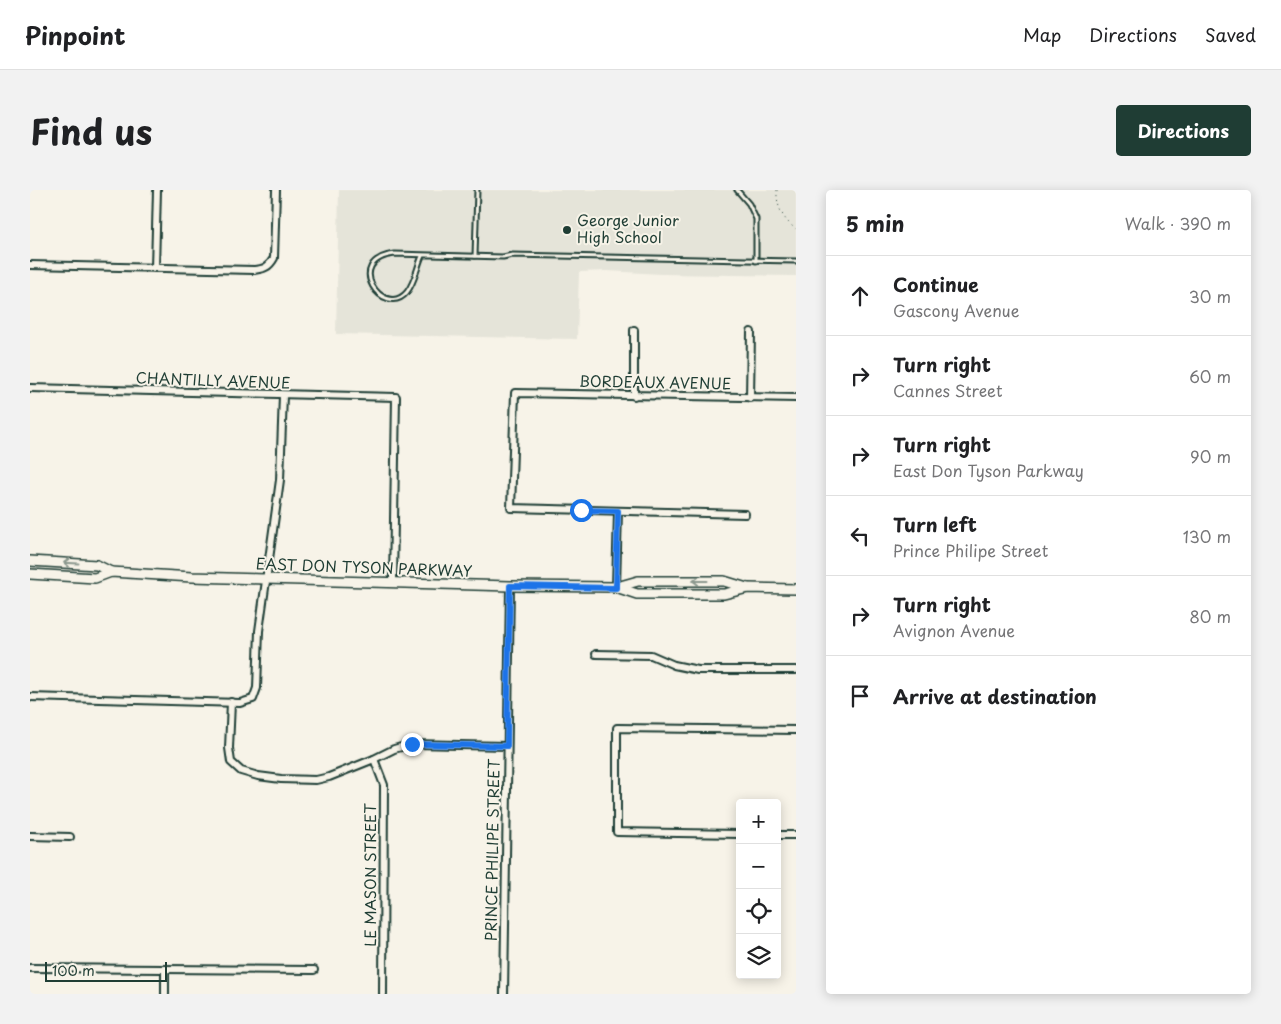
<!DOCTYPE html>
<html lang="en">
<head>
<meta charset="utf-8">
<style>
  :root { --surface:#fff; --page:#f2f2f2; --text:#202124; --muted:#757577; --line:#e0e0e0; --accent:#1f3d34 }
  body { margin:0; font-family:"Playpen Sans",sans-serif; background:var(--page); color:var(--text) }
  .controls { position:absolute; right:15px; bottom:15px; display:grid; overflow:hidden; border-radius:5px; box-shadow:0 2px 12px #0003 }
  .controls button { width:45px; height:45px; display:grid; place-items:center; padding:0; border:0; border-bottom:1px solid var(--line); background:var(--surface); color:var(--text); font:25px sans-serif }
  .scale { position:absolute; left:15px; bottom:12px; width:122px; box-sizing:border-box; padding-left:5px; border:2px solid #1f3d34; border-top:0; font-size:14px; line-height:18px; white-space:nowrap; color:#1f3d34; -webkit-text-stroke:4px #f7f3e8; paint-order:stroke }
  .stop { position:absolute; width:15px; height:15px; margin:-11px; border:4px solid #1a73e8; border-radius:50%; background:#fff }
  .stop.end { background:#1a73e8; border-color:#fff; box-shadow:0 1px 5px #0008 }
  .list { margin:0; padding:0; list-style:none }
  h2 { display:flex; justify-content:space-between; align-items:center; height:65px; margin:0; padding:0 20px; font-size:21px }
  h2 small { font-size:16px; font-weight:400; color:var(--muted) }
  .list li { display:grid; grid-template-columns:32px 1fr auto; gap:15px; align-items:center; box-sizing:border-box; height:80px; padding:0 20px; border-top:1px solid var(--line) }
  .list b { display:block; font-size:19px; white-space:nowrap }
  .list p { margin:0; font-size:16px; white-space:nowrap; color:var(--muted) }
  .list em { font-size:16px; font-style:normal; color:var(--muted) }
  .icon { flex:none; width:28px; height:28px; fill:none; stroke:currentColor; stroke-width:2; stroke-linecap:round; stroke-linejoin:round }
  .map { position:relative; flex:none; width:766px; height:804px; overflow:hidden; border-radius:5px }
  header { display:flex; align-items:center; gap:30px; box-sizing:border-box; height:70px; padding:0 25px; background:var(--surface); border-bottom:1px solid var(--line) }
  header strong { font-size:24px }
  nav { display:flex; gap:28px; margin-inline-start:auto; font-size:18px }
  .intro { display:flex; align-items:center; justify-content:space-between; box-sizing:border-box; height:120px; padding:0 30px }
  h1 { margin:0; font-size:35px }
  .button { padding:12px 22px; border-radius:5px; background:var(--accent); color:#fff; font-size:18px; font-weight:700 }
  main { display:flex; gap:30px; padding:0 30px }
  aside { flex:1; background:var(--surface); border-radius:5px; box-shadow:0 2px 12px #0003 }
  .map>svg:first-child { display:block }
  .built { fill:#e5e4d9 }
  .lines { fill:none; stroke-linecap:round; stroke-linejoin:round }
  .service-casing { stroke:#1f3d34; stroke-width:7 }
  .minor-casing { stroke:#1f3d34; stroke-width:10 }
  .secondary-casing { stroke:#1f3d34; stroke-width:12 }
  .path { stroke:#1f3d34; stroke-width:1; stroke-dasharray:1 4; stroke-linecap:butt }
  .service { stroke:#f7f3e8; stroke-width:3 }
  .minor { stroke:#f7f3e8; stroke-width:6 }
  .secondary { stroke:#f7f3e8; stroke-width:9 }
  .oneway { stroke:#8b988e }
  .route { stroke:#1a73e8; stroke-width:6 }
  .poi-dot { fill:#1f3d34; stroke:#f7f3e8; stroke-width:2 }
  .labels { text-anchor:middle; stroke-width:4; stroke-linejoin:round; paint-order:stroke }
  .poi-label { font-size:15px; fill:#1f3d34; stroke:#f7f3e8; text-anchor:start }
  .street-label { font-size:15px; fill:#1f3d34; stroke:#f7f3e8 }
</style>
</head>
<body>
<header>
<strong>Pinpoint</strong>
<nav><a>Map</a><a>Directions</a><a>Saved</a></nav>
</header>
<div class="intro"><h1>Find us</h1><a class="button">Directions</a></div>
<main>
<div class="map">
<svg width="766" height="804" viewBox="0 0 766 804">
  <rect width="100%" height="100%" fill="#f7f3e8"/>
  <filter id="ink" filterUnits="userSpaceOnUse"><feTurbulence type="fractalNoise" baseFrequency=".02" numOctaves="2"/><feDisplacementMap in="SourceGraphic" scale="10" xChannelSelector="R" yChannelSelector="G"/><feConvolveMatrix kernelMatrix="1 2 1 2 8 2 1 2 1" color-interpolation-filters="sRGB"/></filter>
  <g filter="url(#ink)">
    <polygon class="built" points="309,0 766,0 766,86 631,84 577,81 549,82 547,149 306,144"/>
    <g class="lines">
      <defs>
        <g id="service">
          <polyline points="707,0 719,14 726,29 726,71"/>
          <path d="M392,66c-5,11 -7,26 -15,36 -23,28 -65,-32 -12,-38l108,3 9,-2 284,6"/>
          <polyline points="445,66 447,0"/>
        </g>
        <g id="minor">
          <path d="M0,75l224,5c10,-1 15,-3 20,-12l2,-68"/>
          <polyline points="125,78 127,0"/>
          <polyline points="0,198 366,207 363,392"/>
          <polyline points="604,206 604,140"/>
          <polyline points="720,208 721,142"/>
          <polyline points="715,324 481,318 485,203 766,208"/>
          <polyline points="586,397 588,321"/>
          <polyline points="566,464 621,465 644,475 668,480 766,480"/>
          <polyline points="0,507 210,513 223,509 227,498 229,441 250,290 253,205"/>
          <polyline points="201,512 199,558 201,572 211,581 228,586 251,589 286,590 299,587 344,569 364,559 382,554 477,556"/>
          <polyline points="344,569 354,595 353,804"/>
          <polyline points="710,644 587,642 587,538 766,540"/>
          <polyline points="747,645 766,645"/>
          <polyline points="0,646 40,647"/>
          <polyline points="0,778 284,780"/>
          <polyline points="135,804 135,780"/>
          <polyline points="474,804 480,396"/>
        </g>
        <g id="secondary">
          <polyline points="0,371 67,375 81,382"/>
          <polyline points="0,384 65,388 81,382 162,387 480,396 586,397 607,404 694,404 718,398 766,399"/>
          <polyline points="587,397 608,391 694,391 717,398"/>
        </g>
      </defs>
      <use href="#service" class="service-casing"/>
      <use href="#minor" class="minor-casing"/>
      <use href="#secondary" class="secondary-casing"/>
      <path class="path" d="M747,0c-1,16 6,30 19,39"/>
      <use href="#service" class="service"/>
      <use href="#minor" class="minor"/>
      <use href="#secondary" class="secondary"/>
    </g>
    <defs><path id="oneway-shaft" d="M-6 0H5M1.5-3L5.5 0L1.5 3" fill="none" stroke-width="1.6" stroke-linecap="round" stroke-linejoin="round" transform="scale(1.25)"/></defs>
    <g class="oneway">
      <use href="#oneway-shaft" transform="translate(41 373) rotate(-177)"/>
      <use href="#oneway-shaft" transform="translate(670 391) rotate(-180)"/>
    </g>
  </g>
  <g class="lines" filter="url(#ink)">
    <polyline class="route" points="382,554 477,556 480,396 586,398 588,321 551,320"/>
  </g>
  <circle class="poi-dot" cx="537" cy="40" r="5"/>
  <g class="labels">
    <g class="poi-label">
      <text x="547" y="36">George Junior<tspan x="547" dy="17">High School</tspan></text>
    </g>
    <g class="street-label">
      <text transform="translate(183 191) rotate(2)" y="5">CHANTILLY AVENUE</text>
      <text transform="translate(625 193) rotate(1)" y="5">BORDEAUX AVENUE</text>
      <text transform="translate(334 378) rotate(2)" y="5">EAST DON TYSON PARKWAY</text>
      <text transform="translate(463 660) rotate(-89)" y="5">PRINCE PHILIPE STREET</text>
      <text transform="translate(341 685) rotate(-90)" y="5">LE MASON STREET</text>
    </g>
  </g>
</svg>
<div class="controls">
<button>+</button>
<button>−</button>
<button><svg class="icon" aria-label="locate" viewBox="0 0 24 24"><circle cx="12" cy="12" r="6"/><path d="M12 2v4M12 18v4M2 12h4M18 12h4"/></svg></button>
<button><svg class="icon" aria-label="layers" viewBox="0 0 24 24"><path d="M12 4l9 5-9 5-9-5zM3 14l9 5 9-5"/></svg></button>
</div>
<div class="scale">100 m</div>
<div class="stop" style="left:551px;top:320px"></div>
<div class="stop end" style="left:382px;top:554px"></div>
</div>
<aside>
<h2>5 min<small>Walk · 390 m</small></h2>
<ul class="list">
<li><svg class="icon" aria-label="ahead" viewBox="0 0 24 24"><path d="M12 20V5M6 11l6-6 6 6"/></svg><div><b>Continue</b><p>Gascony Avenue</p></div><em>30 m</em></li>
<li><svg class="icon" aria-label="right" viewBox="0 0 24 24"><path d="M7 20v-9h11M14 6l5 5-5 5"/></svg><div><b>Turn right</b><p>Cannes Street</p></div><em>60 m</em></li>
<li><svg class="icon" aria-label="right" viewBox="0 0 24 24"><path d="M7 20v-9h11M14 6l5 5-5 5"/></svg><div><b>Turn right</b><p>East Don Tyson Parkway</p></div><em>90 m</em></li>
<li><svg class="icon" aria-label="left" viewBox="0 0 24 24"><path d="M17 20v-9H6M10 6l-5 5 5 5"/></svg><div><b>Turn left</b><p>Prince Philipe Street</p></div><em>130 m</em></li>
<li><svg class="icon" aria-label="right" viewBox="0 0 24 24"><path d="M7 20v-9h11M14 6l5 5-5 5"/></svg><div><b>Turn right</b><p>Avignon Avenue</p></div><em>80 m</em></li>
<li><svg class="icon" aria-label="arrive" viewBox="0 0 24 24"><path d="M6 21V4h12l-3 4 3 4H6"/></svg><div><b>Arrive at destination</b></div></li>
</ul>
</aside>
</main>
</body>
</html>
